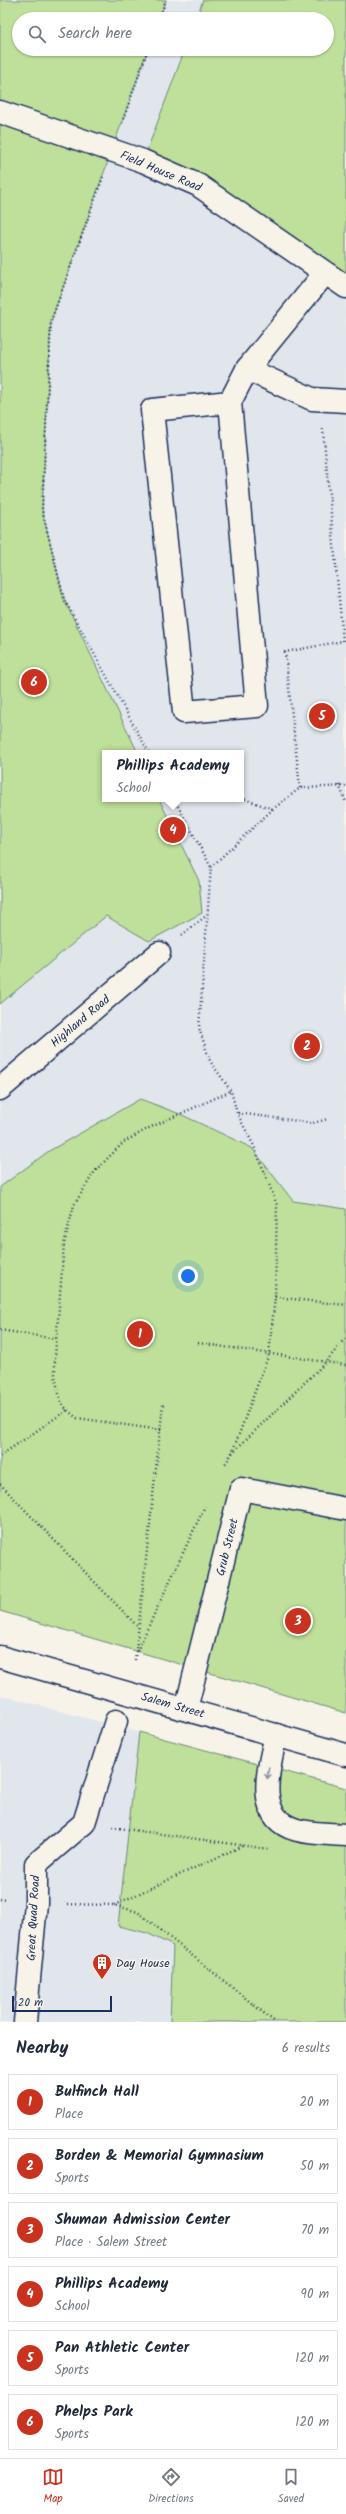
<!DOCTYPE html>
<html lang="en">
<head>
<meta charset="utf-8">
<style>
  :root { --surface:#fff; --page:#f6f6f7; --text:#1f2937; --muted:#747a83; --line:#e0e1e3; --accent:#c8321e }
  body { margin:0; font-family:Kalam,sans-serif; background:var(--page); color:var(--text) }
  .scale { position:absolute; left:12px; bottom:10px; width:100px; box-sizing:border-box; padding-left:4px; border:2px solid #1b2f5e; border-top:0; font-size:11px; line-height:14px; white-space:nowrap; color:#1b2f5e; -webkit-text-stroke:3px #f7f3e8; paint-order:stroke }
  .you { position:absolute; left:188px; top:1276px; width:14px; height:14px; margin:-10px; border:3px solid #fff; border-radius:50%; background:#1a73e8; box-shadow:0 0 0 6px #1a73e833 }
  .badge { display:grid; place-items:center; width:26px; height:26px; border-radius:50%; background:var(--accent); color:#fff; font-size:13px; font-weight:700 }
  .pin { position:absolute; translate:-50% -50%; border:2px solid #fff; box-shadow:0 1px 4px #0006 }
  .popup { position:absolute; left:102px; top:750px; width:142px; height:52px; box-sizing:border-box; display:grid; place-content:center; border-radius:0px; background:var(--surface); filter:drop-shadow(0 1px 3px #0005); font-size:13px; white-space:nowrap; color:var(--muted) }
  .popup b { font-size:15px; color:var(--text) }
  .popup::after { content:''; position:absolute; left:50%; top:100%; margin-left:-8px; border:8px solid transparent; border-top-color:var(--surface) }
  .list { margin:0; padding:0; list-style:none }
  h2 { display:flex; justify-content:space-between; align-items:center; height:52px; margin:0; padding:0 16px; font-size:17px }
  h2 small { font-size:13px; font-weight:400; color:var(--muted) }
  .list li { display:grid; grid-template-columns:26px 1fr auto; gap:12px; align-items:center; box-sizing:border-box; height:56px; margin:0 8px 8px; padding:0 8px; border:1px solid var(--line); border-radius:0px }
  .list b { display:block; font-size:15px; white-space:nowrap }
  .list p { margin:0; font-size:13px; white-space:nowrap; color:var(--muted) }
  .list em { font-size:13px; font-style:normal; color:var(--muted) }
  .icon { flex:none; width:22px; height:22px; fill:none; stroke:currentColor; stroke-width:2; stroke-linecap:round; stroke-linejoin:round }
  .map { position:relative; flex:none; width:346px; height:2022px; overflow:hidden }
  .search { position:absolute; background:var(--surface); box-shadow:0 1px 3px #0004; left:12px; right:12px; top:12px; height:44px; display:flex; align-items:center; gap:10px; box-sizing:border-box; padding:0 14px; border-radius:22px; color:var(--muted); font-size:15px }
  .sheet { height:436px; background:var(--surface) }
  nav { display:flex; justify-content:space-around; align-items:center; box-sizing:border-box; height:56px; border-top:1px solid var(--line); background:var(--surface); font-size:11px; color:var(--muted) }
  nav a { display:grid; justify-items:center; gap:2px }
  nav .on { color:var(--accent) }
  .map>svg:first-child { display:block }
  .built { fill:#e0e6eb; fill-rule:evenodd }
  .green { fill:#bee09a; stroke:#6c887c }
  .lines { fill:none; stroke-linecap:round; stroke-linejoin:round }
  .minor-casing { stroke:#1b2f5e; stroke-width:25 }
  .path { stroke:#1b2f5e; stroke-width:2.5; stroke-dasharray:1 3; stroke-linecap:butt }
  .minor { stroke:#f7f3e8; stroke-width:22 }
  .oneway { stroke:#8991a3 }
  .labels { text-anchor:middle; stroke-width:3; stroke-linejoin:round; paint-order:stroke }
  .street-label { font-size:12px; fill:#1b2f5e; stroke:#f7f3e8 }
  .poi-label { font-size:12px; fill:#1b2f5e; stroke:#f7f3e8; text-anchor:start }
</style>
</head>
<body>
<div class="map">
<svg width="346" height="2022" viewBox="0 0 346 2022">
  <rect width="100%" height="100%" fill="#f7f3e8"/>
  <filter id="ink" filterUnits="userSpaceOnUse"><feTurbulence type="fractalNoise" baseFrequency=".025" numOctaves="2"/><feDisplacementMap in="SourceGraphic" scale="8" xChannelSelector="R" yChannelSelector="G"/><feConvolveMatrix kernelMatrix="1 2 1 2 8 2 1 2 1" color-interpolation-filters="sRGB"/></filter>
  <g filter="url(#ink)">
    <g class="built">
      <path d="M0,0h346v1713l-346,-102zM19,19h308v30h-308zM105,753h136v46h-136z"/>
      <polygon points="0,1695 346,1788 346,2022 0,2022"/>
    </g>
    <g class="green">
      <polygon points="0,0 166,0 159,19 19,19 19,49 148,49 51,321 42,510 64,599 138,753 105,753 105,799 159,799 199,881 202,913 149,941 106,916 0,1004"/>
      <polygon points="203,0 346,0 346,287 143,161 185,49 327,49 327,19 196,19"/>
      <polygon points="140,1099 180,1114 252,1148 293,1201 346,1209 346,1713 0,1611 0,1187 49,1151"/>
      <polygon points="139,1732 346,1788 346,2022 170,2022 173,1946 147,1933 118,1926"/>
    </g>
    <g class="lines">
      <defs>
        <g id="minor">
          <polyline points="0,112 143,161 198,185 346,287"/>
          <polyline points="325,273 247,369 312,399 346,401"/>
          <polyline points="230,402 152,410 184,712 257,706 230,402 247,369"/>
          <polyline points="0,1089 159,953"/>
          <polyline points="0,1657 346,1755"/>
          <polyline points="186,1709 241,1489 346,1509"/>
          <path d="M276,1735c-7,32 -23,83 21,95 16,4 33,4 49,5"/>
          <polyline points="25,2022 36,1903 36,1864 84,1823 116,1721"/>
        </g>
      </defs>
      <use href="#minor" class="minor-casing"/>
      <g class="path">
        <polyline points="159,19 166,0"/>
        <polyline points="122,123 148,49"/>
        <polyline points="103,177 51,321 42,510 64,599 149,753"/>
        <polyline points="339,785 346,802"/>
        <polyline points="300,788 285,652 343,641 323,429"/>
        <polyline points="241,798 273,809"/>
        <polyline points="174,799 211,867 199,1028 210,1061 231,1091 237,1113 254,1146 277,1205 275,1297 269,1354 232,1453 224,1466"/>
        <polyline points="211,867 273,809 300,788 346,786"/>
        <polyline points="182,935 206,916"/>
        <polyline points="238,1113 313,1123 328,1119"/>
        <polyline points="275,1297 346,1305"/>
        <polyline points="0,1330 56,1339"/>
        <polyline points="198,1343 346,1365"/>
        <polyline points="161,1430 77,1418 67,1410 61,1402 55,1377 55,1356 64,1244 74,1205 95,1171 124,1142 149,1128 231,1091"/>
        <polyline points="232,1453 326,1362 346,1337"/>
        <polyline points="0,1456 67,1410"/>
        <polyline points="0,1484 139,1628"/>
        <polyline points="137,1651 205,1506"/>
        <polyline points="135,1660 163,1404"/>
        <polyline points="112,1827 268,1849"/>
        <polyline points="0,1899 7,1900"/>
        <polyline points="64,1904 114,1905 138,1912 275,2022"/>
        <polyline points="114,1905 242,1846"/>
      </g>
      <use href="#minor" class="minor"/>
    </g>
    <defs><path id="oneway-shaft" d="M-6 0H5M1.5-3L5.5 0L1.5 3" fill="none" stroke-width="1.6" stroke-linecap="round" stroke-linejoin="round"/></defs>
    <use class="oneway" href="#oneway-shaft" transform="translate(268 1773) rotate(97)"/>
  </g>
  <defs>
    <symbol id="building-pin" viewBox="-11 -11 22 30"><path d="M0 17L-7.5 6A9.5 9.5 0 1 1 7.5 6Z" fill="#c8321e" stroke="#f7f3e8"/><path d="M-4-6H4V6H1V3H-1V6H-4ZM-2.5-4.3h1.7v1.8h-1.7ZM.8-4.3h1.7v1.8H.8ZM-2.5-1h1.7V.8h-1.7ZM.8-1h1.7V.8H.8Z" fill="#fff"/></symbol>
  </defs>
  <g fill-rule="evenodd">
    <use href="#building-pin" x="91" y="1952" width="22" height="30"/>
  </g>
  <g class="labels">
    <g class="street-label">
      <text transform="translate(161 171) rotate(23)" y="4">Field House Road</text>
      <text transform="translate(80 1021) rotate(-40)" y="4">Highland Road</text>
      <text transform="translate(227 1547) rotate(-76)" y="4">Grub Street</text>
      <text transform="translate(173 1705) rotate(16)" y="4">Salem Street</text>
      <text transform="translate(33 1918) rotate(-87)" y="4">Great Quad Road</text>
    </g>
    <g class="poi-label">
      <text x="116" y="1967">Day House</text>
    </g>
  </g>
</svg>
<div class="scale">20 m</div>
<div class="you"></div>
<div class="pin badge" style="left:140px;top:1334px">1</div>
<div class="pin badge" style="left:307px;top:1046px">2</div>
<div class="pin badge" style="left:298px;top:1621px">3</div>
<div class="pin badge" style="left:173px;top:830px">4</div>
<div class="popup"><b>Phillips Academy</b>School</div>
<div class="pin badge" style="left:322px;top:716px">5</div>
<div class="pin badge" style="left:34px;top:682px">6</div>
<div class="search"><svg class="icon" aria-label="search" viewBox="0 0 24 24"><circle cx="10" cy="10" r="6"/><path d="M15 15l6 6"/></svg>Search here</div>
</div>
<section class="sheet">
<h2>Nearby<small>6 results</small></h2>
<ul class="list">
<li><span class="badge">1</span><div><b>Bulfinch Hall</b><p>Place</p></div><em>20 m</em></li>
<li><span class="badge">2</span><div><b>Borden &amp; Memorial Gymnasium</b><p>Sports</p></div><em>50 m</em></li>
<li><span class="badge">3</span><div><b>Shuman Admission Center</b><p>Place · Salem Street</p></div><em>70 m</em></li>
<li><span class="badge">4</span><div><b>Phillips Academy</b><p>School</p></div><em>90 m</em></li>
<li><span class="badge">5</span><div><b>Pan Athletic Center</b><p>Sports</p></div><em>120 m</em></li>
<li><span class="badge">6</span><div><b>Phelps Park</b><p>Sports</p></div><em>120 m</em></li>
</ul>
</section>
<nav>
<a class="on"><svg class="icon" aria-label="map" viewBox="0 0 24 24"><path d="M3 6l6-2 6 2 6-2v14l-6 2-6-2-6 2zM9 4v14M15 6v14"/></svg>Map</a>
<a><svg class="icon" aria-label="directions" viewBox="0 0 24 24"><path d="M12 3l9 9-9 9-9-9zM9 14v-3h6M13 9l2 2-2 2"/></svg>Directions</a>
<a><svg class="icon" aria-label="saved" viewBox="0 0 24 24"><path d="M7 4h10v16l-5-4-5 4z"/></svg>Saved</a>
</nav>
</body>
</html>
